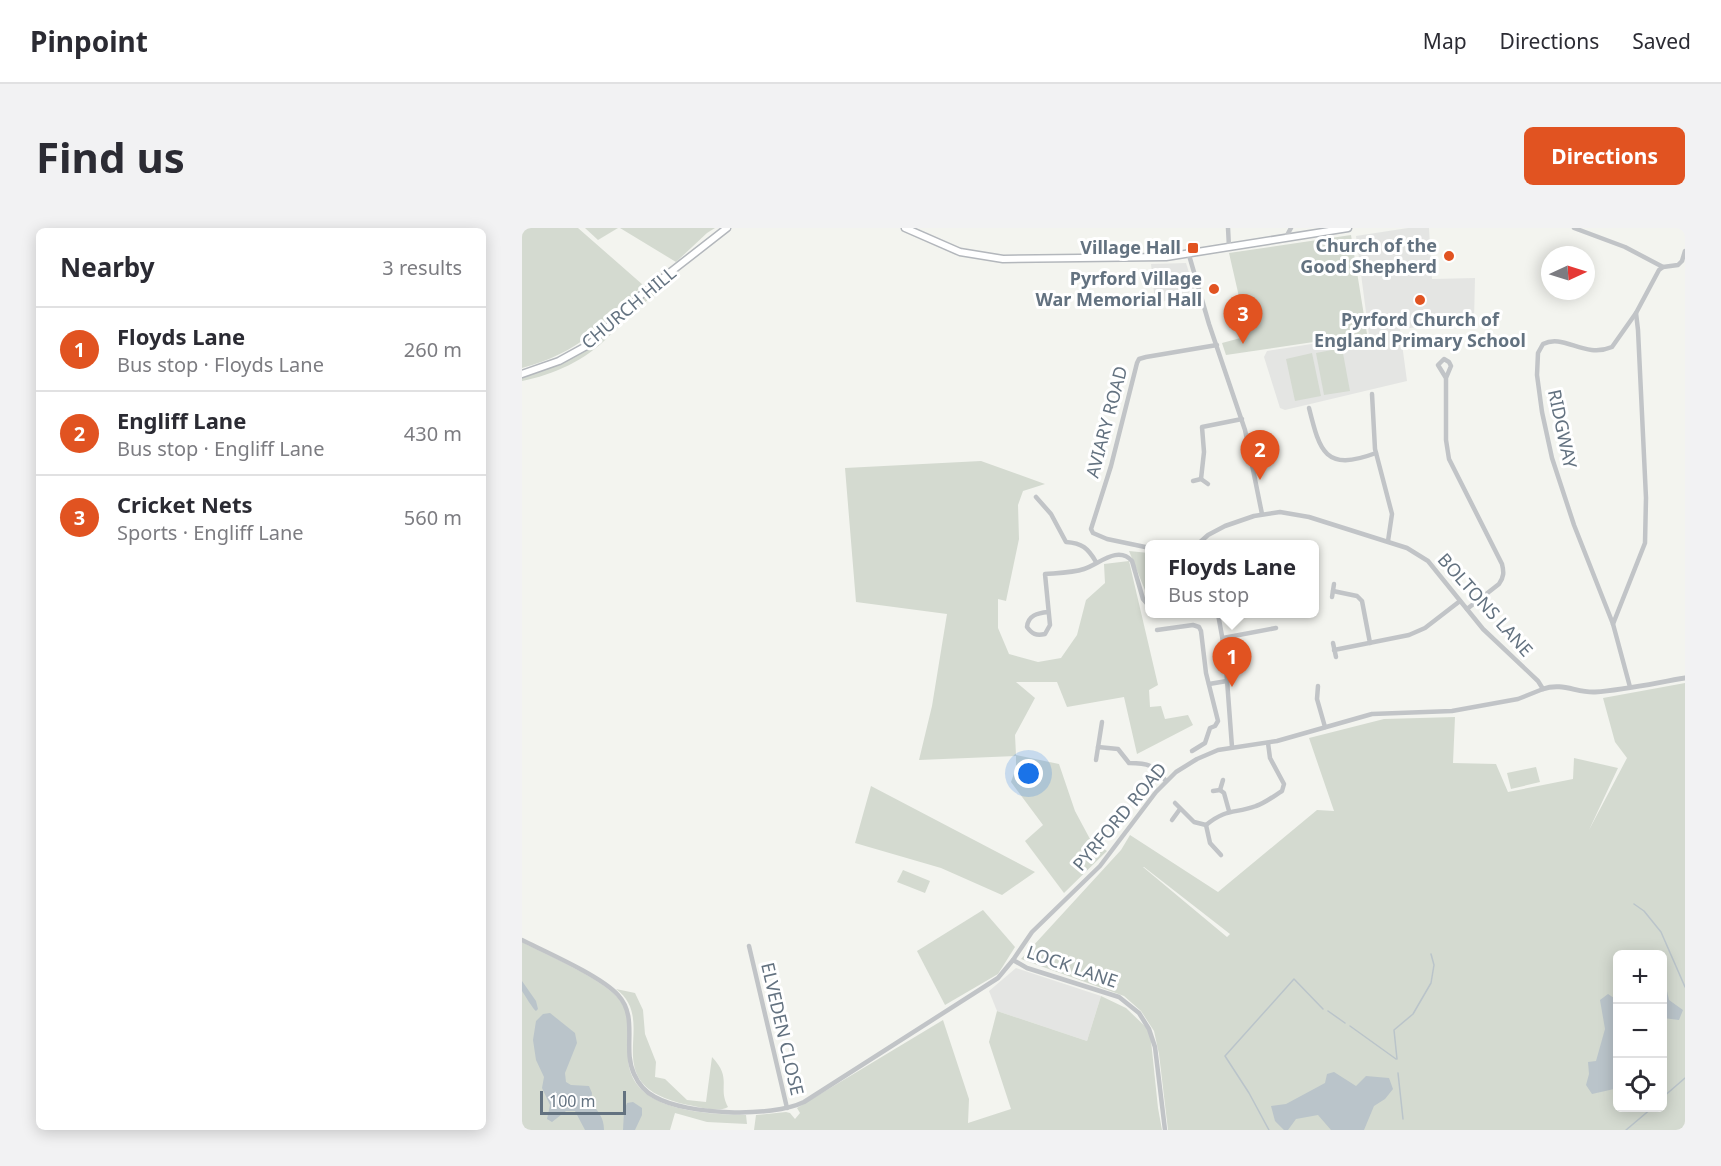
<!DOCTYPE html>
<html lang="en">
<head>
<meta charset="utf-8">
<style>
  :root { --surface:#fff; --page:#f2f2f3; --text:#2b2b33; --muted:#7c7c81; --line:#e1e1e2; --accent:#e15321 }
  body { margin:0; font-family:"Noto Sans",sans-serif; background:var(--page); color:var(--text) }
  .controls { position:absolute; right:18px; bottom:18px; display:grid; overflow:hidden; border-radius:9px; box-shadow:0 3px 15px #0003 }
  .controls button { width:54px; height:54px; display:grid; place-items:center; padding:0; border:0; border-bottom:2px solid var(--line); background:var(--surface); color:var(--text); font:30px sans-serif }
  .compass { position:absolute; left:1019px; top:18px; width:54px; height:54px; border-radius:50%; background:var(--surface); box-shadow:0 3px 15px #0003; rotate:86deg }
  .scale { position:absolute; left:18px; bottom:15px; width:86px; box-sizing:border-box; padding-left:6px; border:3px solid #637280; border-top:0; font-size:16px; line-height:21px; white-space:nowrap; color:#637280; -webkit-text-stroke:4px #fff; paint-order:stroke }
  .you { position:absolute; left:507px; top:546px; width:21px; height:21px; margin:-15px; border:4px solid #fff; border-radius:50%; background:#1a73e8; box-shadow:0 0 0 9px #1a73e833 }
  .badge { display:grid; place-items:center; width:39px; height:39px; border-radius:50%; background:var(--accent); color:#fff; font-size:20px; font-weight:700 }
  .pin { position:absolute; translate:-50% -50px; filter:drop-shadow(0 2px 3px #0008) }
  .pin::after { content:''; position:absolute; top:32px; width:21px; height:18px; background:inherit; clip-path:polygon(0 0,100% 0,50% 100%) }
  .popup { position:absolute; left:623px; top:312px; width:174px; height:78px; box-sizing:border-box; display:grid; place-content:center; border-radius:9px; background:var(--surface); filter:drop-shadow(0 2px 4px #0005); font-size:20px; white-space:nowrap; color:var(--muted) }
  .popup b { font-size:22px; color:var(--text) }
  .popup::after { content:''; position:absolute; left:50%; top:100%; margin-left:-12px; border:12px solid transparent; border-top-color:var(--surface) }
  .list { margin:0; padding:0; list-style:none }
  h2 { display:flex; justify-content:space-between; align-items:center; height:78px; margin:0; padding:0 24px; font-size:26px }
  h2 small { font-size:20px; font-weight:400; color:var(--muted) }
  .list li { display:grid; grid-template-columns:39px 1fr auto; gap:18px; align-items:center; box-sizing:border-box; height:84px; padding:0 24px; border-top:2px solid var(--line) }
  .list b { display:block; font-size:22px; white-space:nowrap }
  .list p { margin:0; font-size:20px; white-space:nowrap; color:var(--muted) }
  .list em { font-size:20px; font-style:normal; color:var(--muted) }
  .icon { flex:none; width:33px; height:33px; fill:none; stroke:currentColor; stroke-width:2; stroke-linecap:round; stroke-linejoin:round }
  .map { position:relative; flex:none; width:1163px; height:902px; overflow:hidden; border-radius:9px }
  header { display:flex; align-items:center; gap:36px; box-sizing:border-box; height:84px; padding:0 30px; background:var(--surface); border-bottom:2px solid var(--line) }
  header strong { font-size:28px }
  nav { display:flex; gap:33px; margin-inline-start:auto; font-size:21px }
  .intro { display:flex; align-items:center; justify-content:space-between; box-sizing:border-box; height:144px; padding:0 36px }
  h1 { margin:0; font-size:42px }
  .button { padding:15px 27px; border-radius:9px; background:var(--accent); color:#fff; font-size:21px; font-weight:700 }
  main { display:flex; gap:36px; padding:0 36px }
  aside { flex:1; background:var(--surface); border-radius:9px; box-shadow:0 3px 15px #0003 }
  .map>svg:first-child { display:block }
  .built { fill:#e4e5e3 }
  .green { fill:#d4dad0; fill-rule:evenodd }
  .water { fill:#bac4ca }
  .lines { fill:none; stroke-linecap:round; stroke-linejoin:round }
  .stream { stroke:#bac4ca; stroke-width:1.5 }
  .secondary-casing { stroke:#b3b7bc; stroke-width:9 }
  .minor { stroke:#c1c4c7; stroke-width:4.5 }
  .tertiary { stroke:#c1c4c7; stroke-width:5 }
  .secondary { stroke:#fff; stroke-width:6 }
  .poi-dot { fill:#e15321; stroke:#fff; stroke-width:2 }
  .labels { text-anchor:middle; stroke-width:6; stroke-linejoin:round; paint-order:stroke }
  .poi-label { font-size:18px; font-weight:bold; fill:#637280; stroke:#fff; text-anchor:end }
  .street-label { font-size:18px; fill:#637280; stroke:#fff }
</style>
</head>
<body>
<header>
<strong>Pinpoint</strong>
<nav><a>Map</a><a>Directions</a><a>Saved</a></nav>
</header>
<div class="intro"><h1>Find us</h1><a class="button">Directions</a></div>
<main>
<aside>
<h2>Nearby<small>3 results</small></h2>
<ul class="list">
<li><span class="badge">1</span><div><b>Floyds Lane</b><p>Bus stop · Floyds Lane</p></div><em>260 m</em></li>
<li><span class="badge">2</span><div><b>Engliff Lane</b><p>Bus stop · Engliff Lane</p></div><em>430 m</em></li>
<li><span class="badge">3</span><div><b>Cricket Nets</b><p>Sports · Engliff Lane</p></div><em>560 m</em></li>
</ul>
</aside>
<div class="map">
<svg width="1163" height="902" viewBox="0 0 1163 902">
  <rect width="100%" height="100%" fill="#f3f4ef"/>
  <g class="built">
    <polygon points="886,0 907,0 910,51 953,50 952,93 878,101 885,153 763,182 758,180 742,129 745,123 847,107 834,8"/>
    <polygon points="664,35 674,67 633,75 629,36"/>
    <polygon points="494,740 579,768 565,813 475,783 467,763"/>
  </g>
  <g class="green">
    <path d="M0,0h56l65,57c-40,40 -64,68 -121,83z"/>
    <polygon points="63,0 96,0 76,12"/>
    <polygon points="98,0 193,0 185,5 154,34"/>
    <polygon points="829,7 845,106 704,127 700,115 726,108 707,25"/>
    <path d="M143,61c-23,12 -39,31 -57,48 -22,23 -55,38 -86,44v-6l46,-17 83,-68z"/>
    <polygon points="820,120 828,163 802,167 794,125"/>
    <polygon points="790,125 799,168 773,173 764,131"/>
    <polygon points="459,233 523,256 501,263 496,277 497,311 484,373 476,371 476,400 487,426 516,434 539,430 555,407 564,372 583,355 582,336 607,333 636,457 627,462 628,479 639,478 643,491 666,487 671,497 615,526 602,469 545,479 535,454 494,454 513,470 493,507 494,527 537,536 553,583 568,611 585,623 542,665 503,613 521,597 489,554 494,540 494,528 397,532 410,478 425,386 334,374 323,240"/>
    <polygon points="607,323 627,325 627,370 625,367"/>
    <path d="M1163,455v447h-517l-9,-76 -5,-23 -13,-20 -17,-15 -103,-37 100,-109 9,-15 88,57 99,-82 17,1 -25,-73 75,-19 71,-2 -2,46 43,1 12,28 65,-13 1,-21 44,10 -29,62 38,-72 -12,-16 -12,-44zM621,639h1l86,67 -3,3zM1096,726h44v154h-44z"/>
    <polygon points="1014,539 1018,554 989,561 985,545"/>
    <polygon points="349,558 513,644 480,667 419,640 333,615"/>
    <polygon points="381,642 408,653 403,665 375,654"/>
    <polygon points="461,682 493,719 476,746 423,777 395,723"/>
    <path d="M0,714c25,13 79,36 96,56 14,16 10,38 10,57 -1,57 77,59 118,60l1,9 -40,-2 -32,-9 -5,17h-148z"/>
    <path d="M94,761l19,4 8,17 2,24 11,28 -1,15 10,2 22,21 19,2 6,-45c21,22 5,30 16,50 -10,6 -28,0 -40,-2 -97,-21 -26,-82 -72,-116z"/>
    <polygon points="579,768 604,780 628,803 636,880 640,902 232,902 234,887 264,884 268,885 273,891 278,885 275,880 421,792 447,871 446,895 489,881 467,814 475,783 565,813"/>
  </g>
  <g class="water">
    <polygon points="1141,745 1147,772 1161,782 1157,792 1141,790"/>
    <path d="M0,753l14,20 2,8 -2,2c-3,-2 -12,-17 -14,-20 0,-1 0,-10 0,-10z"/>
    <polygon points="1086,766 1095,772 1095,863 1092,861 1070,866 1064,857 1067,846 1066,834 1074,833 1083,801 1078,772"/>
    <path d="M28,785l25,20 2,10 -12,30 1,9 5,3 18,1 3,7 -1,9c7,10 13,15 13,28h-19l-10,-19h-9l-14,11 -5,-3 3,-14 -8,-17 2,-11 -8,-17 -3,-20 3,-19 7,-7z"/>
    <polygon points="812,844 834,858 844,848 867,850 871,861 863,871 852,878 842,902 809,902 796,887 774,891 766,902 762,902 753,893 749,878 764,876 803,855 805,846"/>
    <polygon points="111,874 120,880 120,887 113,902 101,902 102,883 105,875"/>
  </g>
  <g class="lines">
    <g class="stream">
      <polyline points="1112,676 1122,683 1139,704 1163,759"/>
      <polyline points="806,783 823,795"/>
      <polyline points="828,798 874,831"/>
      <polyline points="875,831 872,802 891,786 909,755 912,737 909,726"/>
      <polyline points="876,845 881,891"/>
      <polyline points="1140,870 1163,850"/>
      <polyline points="747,902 727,865 703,828 772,751 801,781"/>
      <polyline points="1104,902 1130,880"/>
    </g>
    <defs>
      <g id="secondary">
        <polyline points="383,0 438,24 481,31 644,29 826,0"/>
        <polyline points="0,146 37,133 68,116 119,67 205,0"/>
      </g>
    </defs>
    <use href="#secondary" class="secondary-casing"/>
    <g class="minor">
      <polyline points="706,0 707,19"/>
      <polyline points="1052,0 1103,19 1141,39"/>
      <polyline points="764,9 769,0"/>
      <polyline points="667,27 687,96 723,202 740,286"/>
      <path d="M924,150l5,-12 -2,-4 -5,-3 -6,6 8,13v62l3,19 53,105c2,8 2,13 -3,20l-32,25"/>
      <polyline points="850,166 853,221 870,286 866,313"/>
      <path d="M787,180c11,44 16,64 67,45"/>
      <polyline points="679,251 682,224 680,199 720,191"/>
      <polyline points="671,253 679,251 686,256"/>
      <path d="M514,269l15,17 15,28c16,1 22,6 30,20"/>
      <polyline points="628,320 585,311 571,305 569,301 589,238 615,135 617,131 624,129 695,117"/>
      <polyline points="811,363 835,368 840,373 848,415"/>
      <polyline points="810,369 812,356"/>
      <path d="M526,384c-10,1 -20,3 -21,15 5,7 9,9 18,7l5,-9 -5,-51c12,-1 27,-1 39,-5 15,-5 34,-24 48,-8l11,38 7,8"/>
      <polyline points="696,386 703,425 710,519"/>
      <polyline points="1091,396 1123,315 1124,270 1116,102 1114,85"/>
      <polyline points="635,402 671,397 677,399 679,403 684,445 696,493 693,498 688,500 683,515 670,523"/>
      <polyline points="701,410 754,400"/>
      <polyline points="811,415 814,429"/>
      <polyline points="812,422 887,407 903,400 938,373"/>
      <polyline points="687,456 705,453"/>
      <polyline points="796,458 795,471 803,499"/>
      <path d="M1108,459l-17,-63 -39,-99 -22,-67 -10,-46 -5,-37 1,-22 5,-9c21,-11 41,15 69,3l24,-34 23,-43 4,-3 15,-2 4,-4 3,-10"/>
      <path d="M576,519l20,2 11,14c20,0 24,2 37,18"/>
      <polyline points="574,532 580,494"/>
      <polyline points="698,562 702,565 707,583"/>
      <polyline points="691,563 698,562 701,552"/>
      <polyline points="653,575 672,594 684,597 688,615 699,627"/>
      <polyline points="650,592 658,581"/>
      <path d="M684,597c21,-17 28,-11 50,-19 9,-3 18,-10 26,-15l2,-7 -14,-26 -2,-15"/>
      <path d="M0,712c24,12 79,36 96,55 21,23 4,53 16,79 4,9 11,18 21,23 32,18 116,21 149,5l194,-124 15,-18 19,-28 68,-66 56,-74 20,-20 21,-13 21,-9 59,-9 95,-27 80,-3 66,-12 25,-10 -5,-8 -55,-52 -55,-68 -21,-13 -98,-31 -29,-5 -26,4 -29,10 -17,9 -10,9"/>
      <polyline points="227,718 265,880"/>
      <polyline points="491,732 505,740 597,769 617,785 627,801 633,819 643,902"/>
    </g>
    <path class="tertiary" d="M1021,461c19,-7 34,4 52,3 30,-2 60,-9 90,-14"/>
    <use href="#secondary" class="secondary"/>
  </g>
  <g class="poi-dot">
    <rect x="665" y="14" width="12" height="12" rx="3"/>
    <circle cx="927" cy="28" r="6"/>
    <circle cx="692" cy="61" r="6"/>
    <circle cx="898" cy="72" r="6"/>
  </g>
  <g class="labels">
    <g class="poi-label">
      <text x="915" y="24">Church of the<tspan x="915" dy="21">Good Shepherd</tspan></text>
      <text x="659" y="26">Village Hall</text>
      <text x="680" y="57">Pyrford Village<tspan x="680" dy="21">War Memorial Hall</tspan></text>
      <text x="898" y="98" text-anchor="middle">Pyrford Church of<tspan x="898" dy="21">England Primary School</tspan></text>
    </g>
    <g class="street-label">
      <text transform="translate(107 80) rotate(-40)" y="6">CHURCH HILL</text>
      <text transform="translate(585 194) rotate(-75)" y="6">AVIARY ROAD</text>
      <text transform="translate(1040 201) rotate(78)" y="6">RIDGWAY</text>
      <text transform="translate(963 377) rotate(48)" y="6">BOLTONS LANE</text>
      <text transform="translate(598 589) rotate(-50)" y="6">PYRFORD ROAD</text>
      <text transform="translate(550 739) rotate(19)" y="6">LOCK LANE</text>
      <text transform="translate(260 801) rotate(77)" y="6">ELVEDEN CLOSE</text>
    </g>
  </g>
</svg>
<div class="controls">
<button>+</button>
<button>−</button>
<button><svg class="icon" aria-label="locate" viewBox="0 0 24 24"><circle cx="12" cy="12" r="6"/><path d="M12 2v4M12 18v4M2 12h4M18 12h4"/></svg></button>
</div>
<svg class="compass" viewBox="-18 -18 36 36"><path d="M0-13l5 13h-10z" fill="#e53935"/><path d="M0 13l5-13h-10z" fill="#7c7c81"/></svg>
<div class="scale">100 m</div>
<div class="you"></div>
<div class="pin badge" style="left:710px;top:459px">1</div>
<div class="popup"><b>Floyds Lane</b>Bus stop</div>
<div class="pin badge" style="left:738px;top:252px">2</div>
<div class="pin badge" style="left:721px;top:116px">3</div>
</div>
</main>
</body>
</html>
